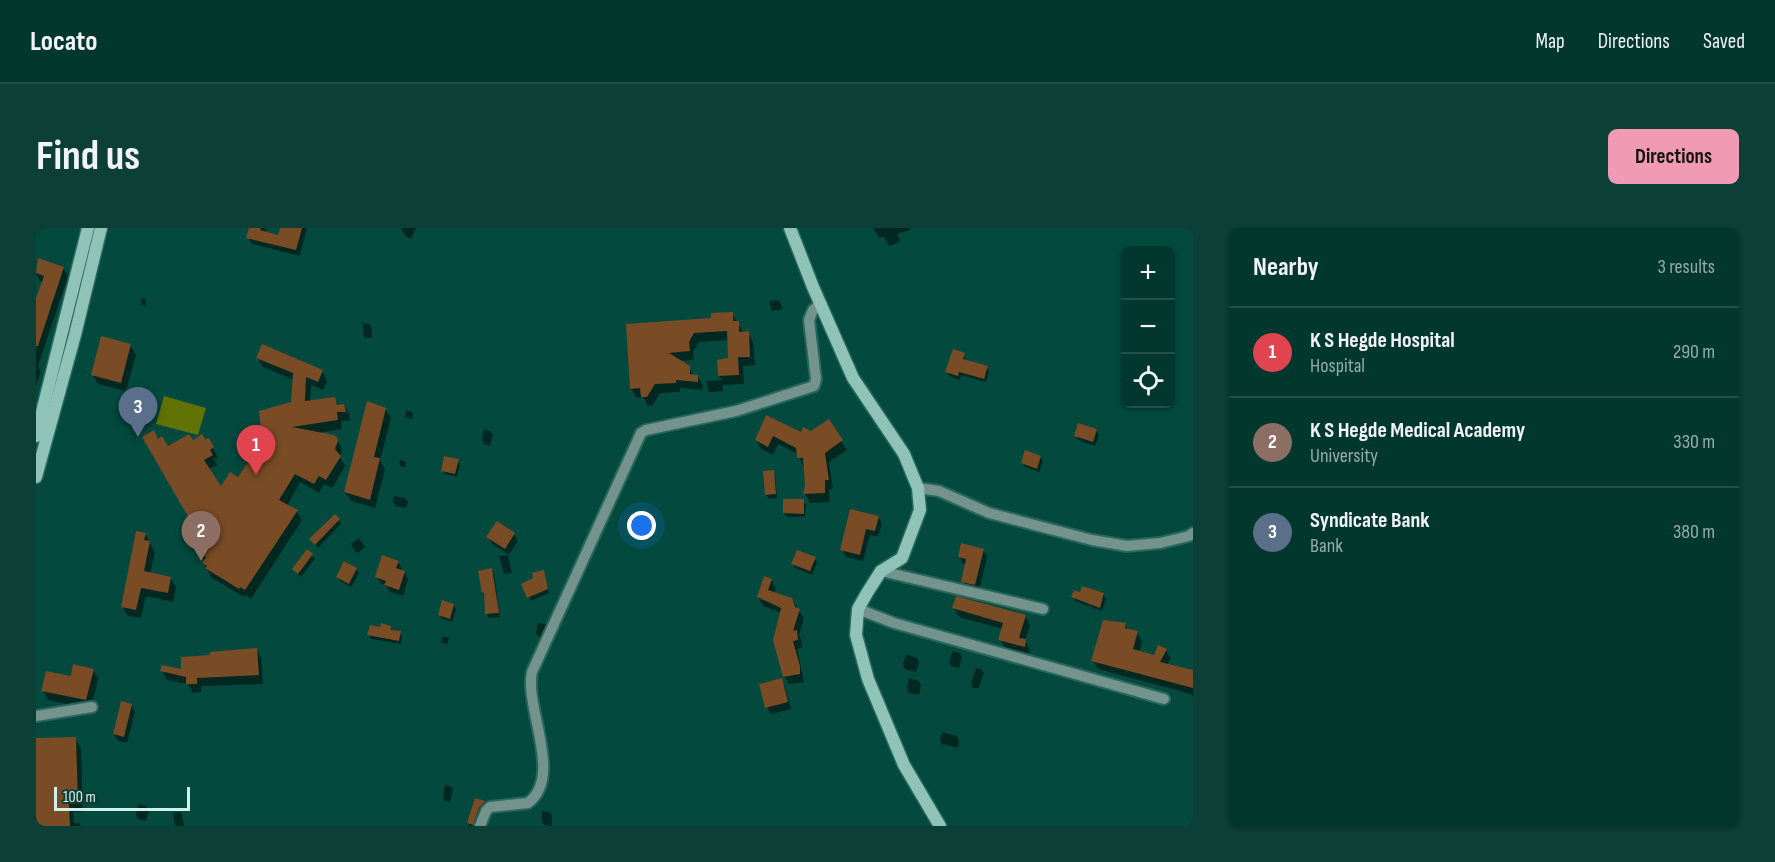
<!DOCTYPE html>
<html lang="en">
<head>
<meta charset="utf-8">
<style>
  :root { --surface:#02372e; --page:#0c3f36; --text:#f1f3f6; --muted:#96acaa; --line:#23514a; --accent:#f09ab5 }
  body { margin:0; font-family:"Sofia Sans Condensed",sans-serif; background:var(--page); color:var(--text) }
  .controls { position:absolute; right:18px; top:18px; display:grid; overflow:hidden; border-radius:9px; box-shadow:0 2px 4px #0004 }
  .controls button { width:54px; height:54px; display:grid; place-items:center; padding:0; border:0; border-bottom:2px solid var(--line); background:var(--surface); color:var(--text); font:30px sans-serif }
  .scale { position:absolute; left:18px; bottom:15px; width:136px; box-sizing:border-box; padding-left:6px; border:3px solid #cdf2e9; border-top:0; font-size:16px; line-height:21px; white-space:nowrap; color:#cdf2e9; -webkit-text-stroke:4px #113b34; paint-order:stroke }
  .you { position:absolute; left:606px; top:298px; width:21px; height:21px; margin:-15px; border:4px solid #fff; border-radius:50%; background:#1a73e8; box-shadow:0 0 0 9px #1a73e833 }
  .badge { display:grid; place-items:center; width:39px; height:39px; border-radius:50%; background:var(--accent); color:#fff; font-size:20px; font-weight:700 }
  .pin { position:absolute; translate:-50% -50px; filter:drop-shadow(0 2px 3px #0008) }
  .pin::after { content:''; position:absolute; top:32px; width:21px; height:18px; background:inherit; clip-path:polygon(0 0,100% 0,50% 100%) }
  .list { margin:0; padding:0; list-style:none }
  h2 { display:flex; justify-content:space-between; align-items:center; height:78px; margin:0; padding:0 24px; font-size:26px }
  h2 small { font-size:20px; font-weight:400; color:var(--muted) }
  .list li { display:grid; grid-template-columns:39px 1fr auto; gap:18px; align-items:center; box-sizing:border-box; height:90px; padding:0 24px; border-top:2px solid var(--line) }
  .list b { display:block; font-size:22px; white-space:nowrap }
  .list p { margin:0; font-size:20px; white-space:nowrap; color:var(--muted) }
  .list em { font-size:20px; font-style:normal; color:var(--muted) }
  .icon { flex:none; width:33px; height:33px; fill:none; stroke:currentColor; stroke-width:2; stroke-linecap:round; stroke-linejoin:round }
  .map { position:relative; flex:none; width:1157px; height:598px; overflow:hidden; border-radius:9px }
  header { display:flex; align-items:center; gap:36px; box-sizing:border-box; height:84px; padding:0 30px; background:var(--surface); border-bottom:2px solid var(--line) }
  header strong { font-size:28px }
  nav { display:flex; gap:33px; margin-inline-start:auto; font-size:21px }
  .intro { display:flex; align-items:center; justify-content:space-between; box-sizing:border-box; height:144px; padding:0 36px }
  h1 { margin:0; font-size:42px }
  .button { padding:15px 27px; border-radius:9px; background:var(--accent); color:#111; font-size:21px; font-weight:700 }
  main { display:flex; gap:36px; padding:0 36px }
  aside { flex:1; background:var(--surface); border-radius:9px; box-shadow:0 2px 4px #0004 }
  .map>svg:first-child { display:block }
  .green { fill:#617205 }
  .shadow { fill:#0007 }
  .building { fill:#794c25 }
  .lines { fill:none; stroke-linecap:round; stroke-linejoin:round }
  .minor-casing { stroke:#27675d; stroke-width:14 }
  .secondary-casing { stroke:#27675d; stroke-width:15 }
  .minor { stroke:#74938c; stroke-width:10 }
  .secondary { stroke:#90c3b7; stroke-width:12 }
</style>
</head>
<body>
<header>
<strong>Locato</strong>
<nav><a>Map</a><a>Directions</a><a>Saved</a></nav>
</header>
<div class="intro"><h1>Find us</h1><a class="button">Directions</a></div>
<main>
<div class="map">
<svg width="1157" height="598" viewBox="0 0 1157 598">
  <rect width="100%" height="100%" fill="#03493e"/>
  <polygon class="green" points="128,168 170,180 162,207 120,196"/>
  <g class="shadow">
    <polygon points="214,0 230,0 229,5 243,9 245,0 271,0 264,28 216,16 212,9"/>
    <polygon points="365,0 380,0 375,11 369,8"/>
    <polygon points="837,0 873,0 874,2 861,6 864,14 853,18 848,9 843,10"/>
    <polygon points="3,32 27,40 32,48 2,138 5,144 0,158 0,75 7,54 4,53 0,46"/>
    <polygon points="105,70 110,71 110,78 105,77"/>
    <polygon points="743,72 747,81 736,83 733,73"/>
    <polygon points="696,86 707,104 712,105 717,114 719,137 707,138 708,156 687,157 687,163 673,164 670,153 686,152 683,148 694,131 693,112 663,114 657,124 658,132 644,133 652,139 658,148 661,148 667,157 666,162 644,160 644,164 624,165 616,178 612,178 607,169 601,170 595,161 591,97 677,91"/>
    <polygon points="327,95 334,96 336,100 336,110 329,110 327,105"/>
    <polygon points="94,117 100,127 90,163 62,156 57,147"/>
    <polygon points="928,127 930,133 951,140 953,144 950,154 925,147 924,152 913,148 911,144"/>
    <polygon points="222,130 286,143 291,153 287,162 275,157 274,173 298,170 303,178 308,177 313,186 314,193 305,193 306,201 282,205 300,210 306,220 304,230 309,238 296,260 288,256 283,265 264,254 251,278 260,283 266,292 215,371 210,367 208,369 176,350 167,335 169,333 164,325 175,311 173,309 167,312 108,209 122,212 131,220 172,212 182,229 178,231 181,237 173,241 185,261 202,251 256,175 258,152 227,139"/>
    <polygon points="349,181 355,190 344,233 349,241 339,280 315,273 309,264"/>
    <polygon points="370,182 377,185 376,191 369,189"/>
    <polygon points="731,189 765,206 775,205 792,193 811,222 793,234 797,261 793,261 794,274 774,275 769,266 770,257 769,238 767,238 762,226 742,216 737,227 725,221 720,212"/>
    <polygon points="448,201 454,203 457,207 454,218 448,216 446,212"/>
    <polygon points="1060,203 1063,207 1059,218 1042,212 1039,208"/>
    <polygon points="1004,229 1007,233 1003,244 989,239 986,235"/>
    <polygon points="364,231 370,234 369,240 363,237"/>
    <polygon points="422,232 424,237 421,249 409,246 407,242"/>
    <polygon points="737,244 739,248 741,270 733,271 730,267"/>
    <polygon points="358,268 369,270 372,274 370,280 359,278 357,274"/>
    <polygon points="767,273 770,277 769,289 751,289 748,285"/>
    <polygon points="842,289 846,296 842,309 834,307 827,333 810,329 806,322"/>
    <polygon points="303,292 305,296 282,320 278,315"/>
    <polygon points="109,306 119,324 114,346 134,350 140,359 137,374 110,368 105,390 92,388 86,378"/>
    <polygon points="478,306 482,313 472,328 476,345 468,346 463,328 473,327 456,316 452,309"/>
    <polygon points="323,310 329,319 321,326 315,316"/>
    <polygon points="947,322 951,329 943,363 930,361 926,354 931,337 927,336 923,329"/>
    <polygon points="271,323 279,331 265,349 257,341"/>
    <polygon points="779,331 781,335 776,347 759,340 757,336"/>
    <polygon points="362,334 366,341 365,343 368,344 372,351 367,368 354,364 350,358 345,356 341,349"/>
    <polygon points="320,341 323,345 315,359 304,353 302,349"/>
    <polygon points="456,341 458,346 464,389 453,390 451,386 448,364"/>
    <polygon points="507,344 513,365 495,373 487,357"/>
    <polygon points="735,352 740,360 738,365 755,371 768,390 763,407 765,412 766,420 761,421 768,454 753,456 748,448 745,385 727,378 722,369"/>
    <polygon points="1045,366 1067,366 1070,371 1066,383 1039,373 1037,369"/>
    <polygon points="417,377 420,381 416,394 406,391 404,387"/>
    <polygon points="918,380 989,388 994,397 989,413 994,422 993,427 969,420 964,411 967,401 923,389"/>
    <polygon points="502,395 509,396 511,400 507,410 503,409 500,405"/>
    <polygon points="1089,397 1093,403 1101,405 1106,413 1103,424 1118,428 1130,422 1135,431 1131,437 1157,444 1157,469 1155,466 1062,441 1057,433"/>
    <polygon points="355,399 357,404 364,405 366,408 365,416 335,411 333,407 345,401"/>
    <polygon points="407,408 413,410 411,417 405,414"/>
    <polygon points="220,421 225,430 227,456 165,458 165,464 157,465 152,456 131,452 126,443 147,442 176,428"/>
    <polygon points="917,423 924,425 926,429 923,440 915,438 913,434"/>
    <polygon points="870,426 881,430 883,434 880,444 869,441 867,437"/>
    <polygon points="940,440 945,441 948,445 942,461 937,460 935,455"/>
    <polygon points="57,442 62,451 55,481 12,472 7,462"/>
    <polygon points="873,450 883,453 885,457 883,467 873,465 871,460"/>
    <polygon points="746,452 749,459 755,481 735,486 731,479"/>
    <polygon points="95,477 99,484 91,515 82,513 78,506"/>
    <polygon points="906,504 921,508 923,512 922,520 906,516 904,512"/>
    <polygon points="39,511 45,520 47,584 37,584 38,595 43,595 45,598 0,598 0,512"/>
    <polygon points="409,557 414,558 417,562 414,574 409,573 407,568"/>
    <polygon points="440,572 448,574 451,578 440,598 434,598 432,595"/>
    <polygon points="102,576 110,578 113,582 110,593 102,591 100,587"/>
    <polygon points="506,583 514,584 516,588 516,598 508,597 506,593"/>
    <polygon points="145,584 148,598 139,598 137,585"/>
  </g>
  <g class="building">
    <polygon points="213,0 225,0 224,2 242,7 244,0 266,0 260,22 210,10"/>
    <polygon points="2,30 28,39 2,118 0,118 0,70 8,48 0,45"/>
    <polygon points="697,84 697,93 703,93 703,104 713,103 714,129 702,129 703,147 682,148 681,132 692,130 691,103 658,105 653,114 654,123 633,125 654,138 654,146 662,147 662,154 640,152 640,155 619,156 611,169 605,169 604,160 594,161 590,96 675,90 675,85"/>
    <polygon points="65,108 95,116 85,155 55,147"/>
    <polygon points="226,116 287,142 282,154 270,149 269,173 299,169 301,177 308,176 310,184 301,184 302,192 256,199 298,207 301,209 302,213 299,221 305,228 290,252 283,248 278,256 259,246 243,272 262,282 209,362 204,359 203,361 169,340 171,338 166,335 170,329 162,325 175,309 167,300 161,304 106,209 118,202 122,211 126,208 132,218 153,206 157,212 166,206 169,211 173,210 178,219 174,222 177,227 168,232 185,258 194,244 202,249 224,217 226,210 223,183 255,174 257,145 220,130"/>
    <polygon points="917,121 929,125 927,131 952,138 948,151 923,144 922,148 909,144"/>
    <polygon points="331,173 350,180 338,229 344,230 334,272 308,264"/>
    <polygon points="730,187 765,204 767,199 775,203 793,191 807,212 789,225 793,252 789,252 789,265 767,266 769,257 767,230 761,230 760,220 737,208 732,219 719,212"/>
    <polygon points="1042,195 1061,201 1057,214 1038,208"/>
    <polygon points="989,222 1005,228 1001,241 985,235"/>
    <polygon points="408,228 423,231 419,246 405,243"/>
    <polygon points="738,242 740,266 729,267 727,243"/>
    <polygon points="747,271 768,271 768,286 747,285"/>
    <polygon points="814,281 843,288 839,303 830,301 824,327 804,322"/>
    <polygon points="299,286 304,291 279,317 273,311"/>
    <polygon points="461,293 479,305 469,321 450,309"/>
    <polygon points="100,303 110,305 108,312 114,313 108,343 135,349 132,365 105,360 100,382 85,379"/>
    <polygon points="925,315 948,321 939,357 925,354 930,331 922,329"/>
    <polygon points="271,321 277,326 262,346 256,341"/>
    <polygon points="761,322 780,329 774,343 755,336"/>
    <polygon points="346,327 363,333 360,340 369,343 363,362 348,357 350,353 339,349"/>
    <polygon points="308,333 321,340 313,356 300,349"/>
    <polygon points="456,340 463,385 449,386 448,364 446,365 442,343"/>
    <polygon points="508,342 512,361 491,370 485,356 497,350 496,345"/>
    <polygon points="728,348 736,351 732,362 756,370 759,379 764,381 757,403 761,402 762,412 757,413 764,438 764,446 747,449 737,412 745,380 721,369"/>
    <polygon points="1046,358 1068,365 1064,380 1035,369 1038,362 1044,364"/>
    <polygon points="920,368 990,387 983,410 990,411 989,419 962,412 967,395 916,380"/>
    <polygon points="406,372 418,376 414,391 402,387"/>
    <polygon points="1067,392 1090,395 1089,400 1102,403 1097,421 1118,427 1122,417 1131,421 1124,434 1157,442 1157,460 1055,433"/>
    <polygon points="345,395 355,398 355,402 365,403 363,413 331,407 334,397 344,399"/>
    <polygon points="221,420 223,447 161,450 161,456 150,456 150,449 124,443 126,437 145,441 145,429 174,427 174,424"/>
    <polygon points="37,436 58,441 50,472 5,463 10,443 35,448"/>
    <polygon points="746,450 752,474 729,480 723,456"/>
    <polygon points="85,473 96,476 88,509 77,506"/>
    <polygon points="40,509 42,575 33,576 34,598 0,598 0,510"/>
    <polygon points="439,570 449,573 443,580 437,597 431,595"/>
  </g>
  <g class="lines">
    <defs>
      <g id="minor">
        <polyline points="882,260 903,263 953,285 1056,312 1091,318 1124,315 1153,308 1157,305"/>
        <polyline points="845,343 1007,381"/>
        <polyline points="822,381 858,395 1128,471"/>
        <polyline points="0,488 56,479"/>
        <path d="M444,598l6,-15 4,-4 38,-4c36,-27 -4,-96 4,-131l109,-239 5,-3 90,-19 78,-25 2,-7 -7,-59 4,-10 8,-6"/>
      </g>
      <g id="secondary">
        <polyline points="754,0 777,59 817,150 868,226 882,260 884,282 866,330 845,343 831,365 822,381 820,407 832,451 868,537 904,598"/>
        <polyline points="0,208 52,0"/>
        <polyline points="0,249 39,107 65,0"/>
      </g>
    </defs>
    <use href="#minor" class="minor-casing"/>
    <use href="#secondary" class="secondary-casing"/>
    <use href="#minor" class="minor"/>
    <use href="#secondary" class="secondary"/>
  </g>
</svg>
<div class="controls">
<button>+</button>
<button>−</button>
<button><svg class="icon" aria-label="locate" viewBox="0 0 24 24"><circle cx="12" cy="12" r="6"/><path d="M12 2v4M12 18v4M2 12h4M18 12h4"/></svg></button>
</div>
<div class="scale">100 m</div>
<div class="you"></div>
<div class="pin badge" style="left:220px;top:247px;background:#e0444e">1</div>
<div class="pin badge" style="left:165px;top:333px;background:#8d6e63">2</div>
<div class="pin badge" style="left:102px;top:209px;background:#5c6f8a">3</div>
</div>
<aside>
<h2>Nearby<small>3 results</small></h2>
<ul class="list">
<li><span class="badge" style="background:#e0444e">1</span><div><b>K S Hegde Hospital</b><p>Hospital</p></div><em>290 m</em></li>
<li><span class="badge" style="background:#8d6e63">2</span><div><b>K S Hegde Medical Academy</b><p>University</p></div><em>330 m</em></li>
<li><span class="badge" style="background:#5c6f8a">3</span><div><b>Syndicate Bank</b><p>Bank</p></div><em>380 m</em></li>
</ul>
</aside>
</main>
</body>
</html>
